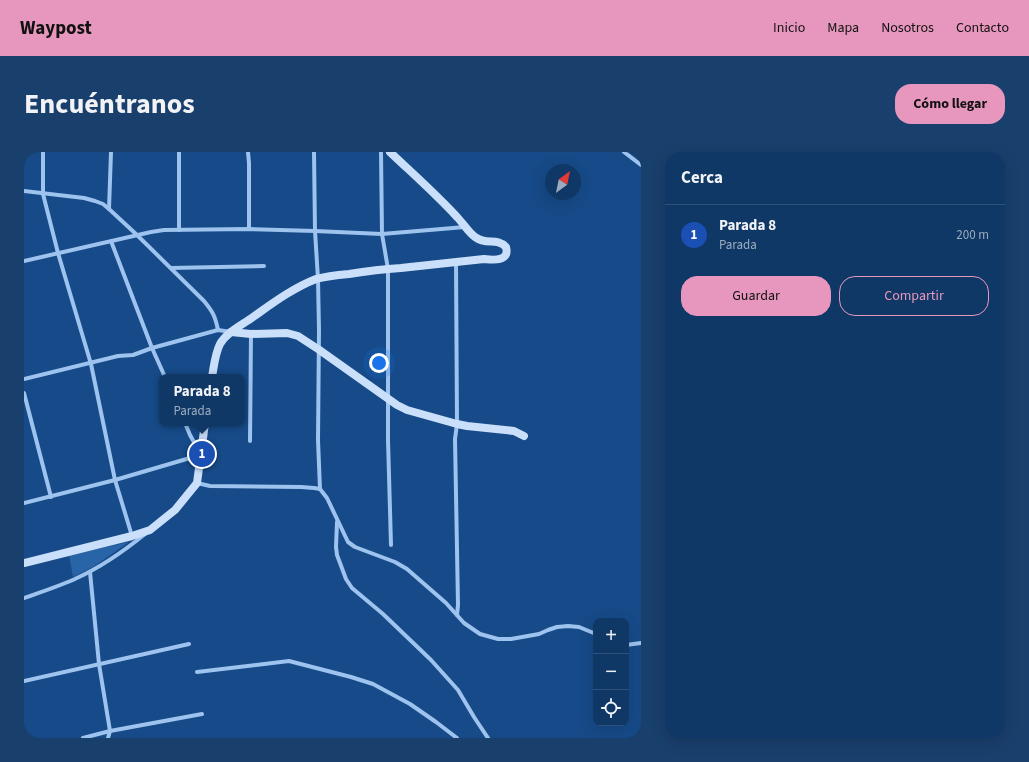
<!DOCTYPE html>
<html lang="es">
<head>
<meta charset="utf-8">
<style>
  :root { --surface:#103866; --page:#193f6c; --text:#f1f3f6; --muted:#9cacbf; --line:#30527a; --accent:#e797bd }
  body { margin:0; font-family:"Source Sans 3",sans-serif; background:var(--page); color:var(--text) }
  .controls { position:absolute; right:12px; bottom:12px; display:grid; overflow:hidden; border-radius:8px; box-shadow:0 4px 16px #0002 }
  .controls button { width:36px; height:36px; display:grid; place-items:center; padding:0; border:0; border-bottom:1px solid var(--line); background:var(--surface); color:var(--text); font:20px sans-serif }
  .compass { position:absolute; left:521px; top:12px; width:36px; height:36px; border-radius:50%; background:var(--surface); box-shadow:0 4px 16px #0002; rotate:33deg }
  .you { position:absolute; left:355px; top:211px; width:14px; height:14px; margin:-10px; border:3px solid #fff; border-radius:50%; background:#1a73e8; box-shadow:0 0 0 6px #1a73e833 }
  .badge { display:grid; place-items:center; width:26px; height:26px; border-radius:50%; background:var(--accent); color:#fff; font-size:13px; font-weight:700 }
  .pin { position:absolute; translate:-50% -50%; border:2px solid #fff; box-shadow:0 1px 4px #0006 }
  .popup { position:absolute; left:135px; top:222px; width:86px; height:52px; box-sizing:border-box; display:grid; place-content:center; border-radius:8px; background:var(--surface); filter:drop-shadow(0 1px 3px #0005); font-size:13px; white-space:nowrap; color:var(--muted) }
  .popup b { font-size:15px; color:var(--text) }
  .popup::after { content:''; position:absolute; left:50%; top:100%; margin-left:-8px; border:8px solid transparent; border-top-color:var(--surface) }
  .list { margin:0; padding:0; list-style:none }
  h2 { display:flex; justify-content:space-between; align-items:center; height:52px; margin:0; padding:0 16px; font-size:17px }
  h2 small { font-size:13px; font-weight:400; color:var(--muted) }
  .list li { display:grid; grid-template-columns:26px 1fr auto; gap:12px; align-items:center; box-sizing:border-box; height:60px; padding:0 16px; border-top:1px solid var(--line) }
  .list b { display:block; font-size:15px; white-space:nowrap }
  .list p { margin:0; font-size:13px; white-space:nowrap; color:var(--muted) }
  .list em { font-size:13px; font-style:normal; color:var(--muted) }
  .actions { display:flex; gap:8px; padding:12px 16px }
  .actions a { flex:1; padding:9px 0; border:1px solid var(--accent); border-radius:16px; text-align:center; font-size:14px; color:var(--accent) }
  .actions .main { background:var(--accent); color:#111 }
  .icon { flex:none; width:22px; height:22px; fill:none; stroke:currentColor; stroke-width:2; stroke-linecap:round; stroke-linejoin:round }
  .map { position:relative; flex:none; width:617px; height:586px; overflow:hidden; border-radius:16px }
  header { display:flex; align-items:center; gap:24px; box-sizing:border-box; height:56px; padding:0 20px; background:var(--accent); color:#111 }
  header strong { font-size:19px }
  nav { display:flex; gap:22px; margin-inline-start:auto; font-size:14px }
  .intro { display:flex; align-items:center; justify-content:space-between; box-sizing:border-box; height:96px; padding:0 24px }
  h1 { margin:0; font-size:28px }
  .button { padding:10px 18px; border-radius:16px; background:var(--accent); color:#111; font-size:14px; font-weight:700 }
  main { display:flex; gap:24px; padding:0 24px }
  aside { flex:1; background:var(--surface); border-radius:16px; box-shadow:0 4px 16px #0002 }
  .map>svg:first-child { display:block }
  .green { fill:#2864a6 }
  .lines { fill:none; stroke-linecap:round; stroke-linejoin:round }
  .street { stroke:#9dc3ee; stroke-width:4 }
  .secondary { stroke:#cadffa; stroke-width:8 }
</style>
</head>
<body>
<header>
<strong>Waypost</strong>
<nav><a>Inicio</a><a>Mapa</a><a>Nosotros</a><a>Contacto</a></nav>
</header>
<div class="intro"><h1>Encuéntranos</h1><a class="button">Cómo llegar</a></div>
<main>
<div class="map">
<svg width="617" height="586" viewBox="0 0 617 586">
  <rect width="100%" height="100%" fill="#164a88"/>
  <polygon class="green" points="105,390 69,415 49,425 45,403"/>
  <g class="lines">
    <g class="street">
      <polyline points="19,0 19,42 34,101 67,212 91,328 108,384"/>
      <polyline points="155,0 155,78"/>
      <polyline points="224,0 225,11 225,77"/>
      <polyline points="290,0 291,79 294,127 295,178 294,288 296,337"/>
      <polyline points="357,0 358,82 364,117 364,288 367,393"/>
      <polyline points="600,0 617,13"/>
      <path d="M0,39l60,7 11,3 8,3 6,5 28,26 67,66c9,11 11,15 14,29"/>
      <polyline points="85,57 87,0"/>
      <polyline points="87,89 128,196 141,225"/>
      <polyline points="0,109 127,80 140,78 225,77 291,79 358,82 441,75"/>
      <polyline points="432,110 433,272 431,287 434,453 433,463"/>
      <polyline points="147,116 240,114"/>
      <polyline points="0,227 94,204 109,203 128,196 194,178 207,180"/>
      <polyline points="0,241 27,345"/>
      <polyline points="226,289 227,182"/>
      <polyline points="173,331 186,334 277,335 290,336 296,337 303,346 324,390 331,395 371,410 383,417 422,451 440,471 456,482 474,487 487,487 515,482 524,478 533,475 544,474 555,475 572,482"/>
      <polyline points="0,351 91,328 166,306 176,301 166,283 161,271"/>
      <polyline points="313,370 312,395 313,403 322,427 328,436 359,462 407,508 434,538 450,565 464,586"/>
      <polyline points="66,420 75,512 86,579 84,586"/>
      <path d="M0,446c17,-6 36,-12 53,-20 24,-11 47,-27 68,-44"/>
      <polyline points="602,493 617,491"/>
      <polyline points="173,520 265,509 327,525 349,532 386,552 412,570 433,586"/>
      <polyline points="0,529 165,492"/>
      <polyline points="59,586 86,579 178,562"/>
    </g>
    <g class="secondary">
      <polyline points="207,180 227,182 263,181 274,184 294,197 373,253 383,258 433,272 443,274 490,279 500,284"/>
      <path d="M188,225c2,-11 3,-23 8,-33 7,-12 22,-19 33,-27 20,-14 40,-29 63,-38 11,-3 22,-4 33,-5 18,-3 35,-5 52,-6l83,-9c9,1 26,3 22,-12 -10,-10 -19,-1 -31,-10 -7,-5 -12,-14 -18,-20 -21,-23 -45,-44 -67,-65"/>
      <polyline points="0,411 108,384 126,378 151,358 173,331 181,271"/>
    </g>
  </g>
</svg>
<div class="controls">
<button>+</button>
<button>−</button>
<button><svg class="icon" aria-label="locate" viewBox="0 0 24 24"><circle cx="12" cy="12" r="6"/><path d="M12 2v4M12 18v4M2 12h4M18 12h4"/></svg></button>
</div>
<svg class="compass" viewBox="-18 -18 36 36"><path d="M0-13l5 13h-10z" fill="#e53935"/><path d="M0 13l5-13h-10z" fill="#9cacbf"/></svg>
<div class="you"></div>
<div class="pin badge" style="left:178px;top:302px;background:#1a4fb4">1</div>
<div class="popup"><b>Parada 8</b>Parada</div>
</div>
<aside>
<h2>Cerca<small></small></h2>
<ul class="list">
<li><span class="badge" style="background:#1a4fb4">1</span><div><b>Parada 8</b><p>Parada</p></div><em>200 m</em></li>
</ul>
<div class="actions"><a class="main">Guardar</a><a>Compartir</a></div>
</aside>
</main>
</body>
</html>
